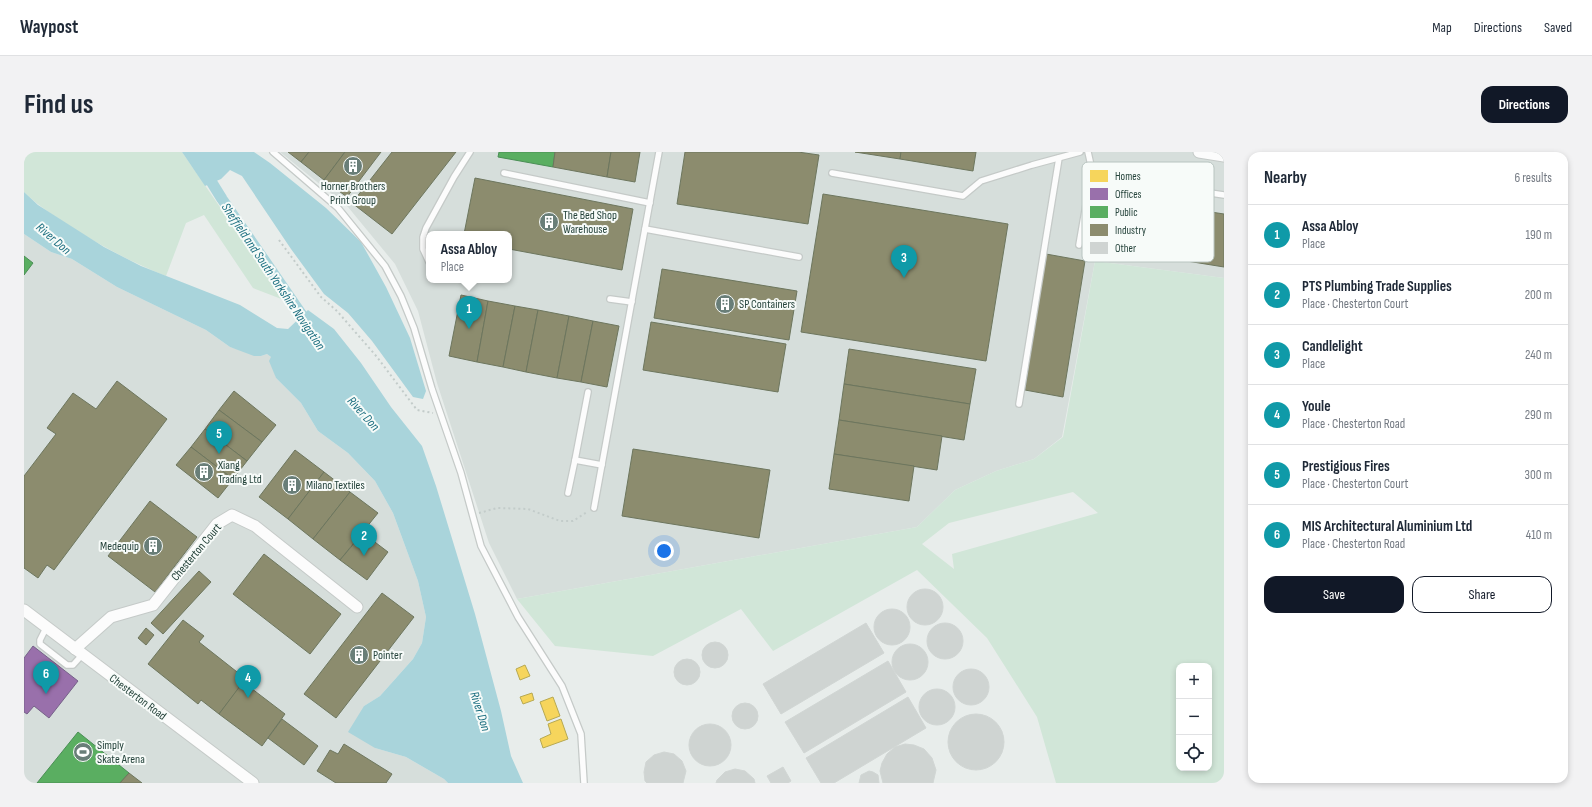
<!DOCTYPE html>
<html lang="en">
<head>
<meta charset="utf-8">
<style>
  :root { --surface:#fff; --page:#f2f2f3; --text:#1f2937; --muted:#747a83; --line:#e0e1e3; --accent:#111827 }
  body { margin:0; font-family:"Sofia Sans Condensed",sans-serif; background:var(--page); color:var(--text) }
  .controls { position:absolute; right:12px; bottom:12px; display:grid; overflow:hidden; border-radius:8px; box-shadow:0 2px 6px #0003 }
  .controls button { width:36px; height:36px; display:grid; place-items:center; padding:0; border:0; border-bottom:1px solid var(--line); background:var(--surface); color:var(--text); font:20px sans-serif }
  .you { position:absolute; left:640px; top:399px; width:14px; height:14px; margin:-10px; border:3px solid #fff; border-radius:50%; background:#1a73e8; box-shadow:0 0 0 6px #1a73e833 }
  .badge { display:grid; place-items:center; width:26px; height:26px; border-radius:50%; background:var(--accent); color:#fff; font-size:13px; font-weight:700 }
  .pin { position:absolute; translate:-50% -33px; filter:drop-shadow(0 1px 2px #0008) }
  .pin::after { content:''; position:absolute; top:21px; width:14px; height:12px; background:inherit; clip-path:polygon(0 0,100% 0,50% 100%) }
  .popup { position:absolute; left:402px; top:79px; width:86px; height:52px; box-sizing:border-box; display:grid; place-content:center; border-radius:8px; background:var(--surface); filter:drop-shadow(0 1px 3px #0005); font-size:13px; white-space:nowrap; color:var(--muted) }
  .popup b { font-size:15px; color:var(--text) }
  .popup::after { content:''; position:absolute; left:50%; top:100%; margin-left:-8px; border:8px solid transparent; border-top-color:var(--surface) }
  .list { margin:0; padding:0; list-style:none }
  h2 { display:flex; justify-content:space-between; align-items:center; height:52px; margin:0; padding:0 16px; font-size:17px }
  h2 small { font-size:13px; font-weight:400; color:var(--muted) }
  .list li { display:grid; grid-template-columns:26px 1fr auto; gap:12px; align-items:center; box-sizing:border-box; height:60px; padding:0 16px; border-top:1px solid var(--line) }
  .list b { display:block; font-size:15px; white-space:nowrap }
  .list p { margin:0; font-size:13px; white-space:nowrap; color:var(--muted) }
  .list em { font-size:13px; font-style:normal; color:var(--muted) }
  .actions { display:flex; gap:8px; padding:12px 16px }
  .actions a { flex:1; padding:9px 0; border:1px solid var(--accent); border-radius:12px; text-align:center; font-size:14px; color:var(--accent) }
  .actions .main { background:var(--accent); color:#fff }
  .icon { flex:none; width:22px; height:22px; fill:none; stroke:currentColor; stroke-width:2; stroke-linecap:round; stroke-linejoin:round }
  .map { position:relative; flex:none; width:1200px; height:631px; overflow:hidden; border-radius:12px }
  header { display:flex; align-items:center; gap:24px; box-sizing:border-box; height:56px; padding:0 20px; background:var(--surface); border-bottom:1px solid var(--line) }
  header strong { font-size:19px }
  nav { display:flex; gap:22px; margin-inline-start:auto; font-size:14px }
  .intro { display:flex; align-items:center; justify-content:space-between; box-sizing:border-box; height:96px; padding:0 24px }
  h1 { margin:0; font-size:28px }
  .button { padding:10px 18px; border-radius:12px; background:var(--accent); color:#fff; font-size:14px; font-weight:700 }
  main { display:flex; gap:24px; padding:0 24px }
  aside { flex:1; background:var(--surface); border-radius:12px; box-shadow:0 2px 6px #0003 }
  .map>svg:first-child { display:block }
  .built { fill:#d6dedb; fill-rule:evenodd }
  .green { fill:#d1e6d8; fill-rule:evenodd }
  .water { fill:#a9d4db }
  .homes { fill:#f6d55c; stroke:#b7a952 }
  .offices { fill:#9970ab; stroke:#766289 }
  .public { fill:#5aae61; stroke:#4a8e55 }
  .industry { fill:#8c8c6e; stroke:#6d765e }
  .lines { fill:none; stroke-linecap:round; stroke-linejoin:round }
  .canal { stroke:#a9d4db; stroke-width:11 }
  .building { fill:#cfd4d2; stroke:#d1d6d4 }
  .lane-casing { stroke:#c5cac8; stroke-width:8 }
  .street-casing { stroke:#c5cac8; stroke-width:13 }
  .path { stroke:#c3ccca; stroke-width:2; stroke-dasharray:2 3; stroke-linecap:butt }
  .lane { stroke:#fcfcfc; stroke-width:5.5 }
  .street { stroke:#fcfcfc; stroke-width:11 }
  .labels { text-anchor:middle; stroke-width:4; stroke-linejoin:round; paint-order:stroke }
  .poi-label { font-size:12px; fill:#24423a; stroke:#f7fbf9; text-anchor:start }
  .street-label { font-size:12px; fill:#24423a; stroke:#f7fbf9 }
  .water-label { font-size:13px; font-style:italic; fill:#1c6f80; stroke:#f7fbf9 }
  .key { fill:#f7fbf9; stroke:#b8c4c0; stroke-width:1 }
  .key-label { font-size:11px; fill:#24423a }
</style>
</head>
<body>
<header>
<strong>Waypost</strong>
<nav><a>Map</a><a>Directions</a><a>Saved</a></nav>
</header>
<div class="intro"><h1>Find us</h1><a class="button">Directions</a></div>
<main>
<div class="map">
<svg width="1200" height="631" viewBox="0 0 1200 631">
  <rect width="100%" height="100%" fill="#e8edeb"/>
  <g class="built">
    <path d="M256,0h944v126l-129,-17 -33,176 -28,22 -38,12 -41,19 -38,37 -400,72 -28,-56 -52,-160 -19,-72 -23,-47 -47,-57zM405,82h80v46h-80z"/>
    <polygon points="0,82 27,100 48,107 93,135 182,178 206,195 237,204 243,202 247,205 252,226 277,251 294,279 324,301 351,329 369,361 394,429 402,465 398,491 389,507 356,544 340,554 351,596 382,605 420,627 424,631 0,631"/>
  </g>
  <g class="green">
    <path d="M0,0h158l102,148 -31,-12 -49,-73 -18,8 -20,53c-33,-13 -63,-29 -93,-48 -18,-12 -34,-21 -49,-36z"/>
    <path d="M1071,109l129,17v505h-168l-19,-66 -50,-79 -70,-68 -144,81 -32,-42 -88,47 -98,-10 -38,-47 400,-72 38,-37 41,-19 38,-12 29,-22zM1049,340l25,21 -146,41 2,15 -32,-25 27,-21zM1155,514h30v102h-30z"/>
  </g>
  <g class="water">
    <polygon points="158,0 230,0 246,11 302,56 337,90 362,135 386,186 402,239 399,247 389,245 348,189 324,161 300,142 267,97 218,24 206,18 197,27 181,34"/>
    <polygon points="0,40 14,53 80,95 117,114 216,153 253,176 264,177 284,158 310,177 337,211 367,255 398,294 412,334 451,462 477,559 487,604 499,631 424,631 420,627 382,605 351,596 324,580 340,554 356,544 389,507 398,491 402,465 394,429 369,361 351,329 324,301 294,279 277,251 252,226 245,209 247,205 243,202 237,204 230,204 206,195 182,178 93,135 48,107 27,100 0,82"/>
  </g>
  <g class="homes">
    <polygon points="501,513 506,524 496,528 492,517"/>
    <polygon points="508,541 510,548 499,552 496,545"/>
    <polygon points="529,545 536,564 523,569 516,550"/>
    <polygon points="537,567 544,587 519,596 516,587 527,582 524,572"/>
  </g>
  <polygon class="offices" points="9,494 54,529 25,566 10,554 3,562 0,560 0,506"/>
  <g class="public">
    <polygon points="475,0 531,0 529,15 474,5"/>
    <polygon points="0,104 9,111 0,123"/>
    <polygon points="54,580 105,621 96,631 13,631"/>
  </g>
  <g class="industry">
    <polygon points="264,0 285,0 277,10"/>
    <polygon points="285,0 321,0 300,28 277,10"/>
    <polygon points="321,0 357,0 323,45 300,28"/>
    <polygon points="368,0 432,0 368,82 328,51"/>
    <polygon points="531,0 587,0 583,25 529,15"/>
    <polygon points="587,0 616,0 611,30 583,25"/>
    <polygon points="661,0 774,0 795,3 784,72 653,52"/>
    <polygon points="831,0 877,0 876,7"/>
    <polygon points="877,0 952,0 949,19 876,7"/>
    <polygon points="451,26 609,57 598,118 485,97 485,82 440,82"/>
    <polygon points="799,42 984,72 962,209 777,180"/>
    <polygon points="1115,49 1200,62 1200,115 1107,100"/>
    <polygon points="1022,102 1061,109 1039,245 1001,238"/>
    <polygon points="638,117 773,139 765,188 630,166"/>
    <polygon points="437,143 464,149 453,210 425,204"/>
    <polygon points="464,149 491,154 479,215 453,210"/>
    <polygon points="491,154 514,158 502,220 479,215"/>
    <polygon points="514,158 545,164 533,226 502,220"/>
    <polygon points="545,164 569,169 557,230 533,226"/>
    <polygon points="569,169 595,174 583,235 557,230"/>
    <polygon points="627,170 762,192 754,240 619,218"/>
    <polygon points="825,197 952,217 946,252 820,232"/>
    <polygon points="93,229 143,267 30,418 23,413 14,426 0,416 0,324 32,282 23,276 49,241 72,257"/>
    <polygon points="820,232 946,252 940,288 815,268"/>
    <polygon points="210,239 252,273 238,290 195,258"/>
    <polygon points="195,258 238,290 223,309 181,277"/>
    <polygon points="815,268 918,284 913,318 810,302"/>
    <polygon points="181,277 223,309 209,327 167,295"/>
    <polygon points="167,295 209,327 194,346 152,313"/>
    <polygon points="609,297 746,318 735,386 598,364"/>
    <polygon points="271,298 300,320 264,367 235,345"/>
    <polygon points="810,302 890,314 885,349 805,337"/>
    <polygon points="300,320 326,340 289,387 264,367"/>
    <polygon points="326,340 354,361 316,408 289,387"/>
    <polygon points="126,349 173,385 131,440 84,404"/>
    <polygon points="339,381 364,400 343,428 316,408"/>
    <polygon points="240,402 317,462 286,502 209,442"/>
    <polygon points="175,419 187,430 139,482 127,471"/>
    <polygon points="358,441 390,465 312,566 280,542"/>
    <polygon points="159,468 180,484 175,490 222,527 195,562 177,548 174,552 124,512"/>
    <polygon points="122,476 130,483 122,493 114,486"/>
    <polygon points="219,530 261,562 238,594 195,562"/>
    <polygon points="258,567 294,594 280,613 244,586"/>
    <polygon points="320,592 368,622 362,631 312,631 293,619 306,598 314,602"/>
    <polygon points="105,621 118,631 96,631"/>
  </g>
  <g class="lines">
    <polyline class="canal" points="169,0 198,47 287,176"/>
  </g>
  <g class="building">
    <circle cx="901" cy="455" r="18"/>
    <circle cx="868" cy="475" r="18"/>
    <polygon points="842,471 860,501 757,562 739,532"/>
    <circle cx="921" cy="489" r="18"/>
    <circle cx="691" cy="503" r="13"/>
    <circle cx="886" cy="510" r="18"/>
    <circle cx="663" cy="520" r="13"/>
    <polygon points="864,509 882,540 780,601 761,570"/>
    <circle cx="947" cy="535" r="18"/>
    <circle cx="913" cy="555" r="18"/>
    <polygon points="884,545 902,576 810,631 797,631 782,606"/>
    <circle cx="721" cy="564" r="13"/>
    <circle cx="952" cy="590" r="28"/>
    <circle cx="686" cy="593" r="21"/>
    <polygon points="881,592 890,593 900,597 908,606 912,618 909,631 859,631 856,619 858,611 863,602 871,595"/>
    <polygon points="640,600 650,602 658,609 662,619 659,631 623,631 621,629 620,620 622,610 630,603"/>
    <polygon points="759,615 767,629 764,631 747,631 743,624"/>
    <polygon points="711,617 721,619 730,627 731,631 692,631 693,628 701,620"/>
    <polygon points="845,619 849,620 854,623 855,631 835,631 837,623"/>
  </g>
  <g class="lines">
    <defs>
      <g id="lane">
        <polyline points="249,0 314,56 361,114 377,144 390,176 408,237 437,321 457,394 494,465 538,534 557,582 560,631"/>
        <polyline points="480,21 626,51"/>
        <polyline points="808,21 939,44 957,29 1008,13 1056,0"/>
        <polyline points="1067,23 1200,43"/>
        <polyline points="621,77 775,105"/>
        <polyline points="1055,93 1068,18 1064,0"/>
        <polyline points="405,110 399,97 399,85 402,76 430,25 446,0"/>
        <polyline points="586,147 608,150"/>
        <polyline points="995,252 1035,6"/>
        <polyline points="551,308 564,240"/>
        <polyline points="544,341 551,308 578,313"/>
        <polyline points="570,356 635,0"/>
        <polyline points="22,476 16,488 16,492 43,513 49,513 58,503"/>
      </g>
      <g id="street">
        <polyline points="1175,0 1200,4"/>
        <polyline points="0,458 229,631"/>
        <polyline points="51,497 87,465 129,453 193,372 208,363 231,374 333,455"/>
      </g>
    </defs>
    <use href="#lane" class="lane-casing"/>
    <use href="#street" class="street-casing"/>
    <g class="path">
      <polyline points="255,88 297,145 313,159 353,205 393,258 409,261"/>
      <polyline points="455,361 473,356 504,357 536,369 549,369 563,360"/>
    </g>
    <use href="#lane" class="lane"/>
    <use href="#street" class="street"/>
  </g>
  <defs>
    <symbol id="building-disc" viewBox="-11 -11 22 22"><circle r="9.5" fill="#697e78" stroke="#f7fbf9"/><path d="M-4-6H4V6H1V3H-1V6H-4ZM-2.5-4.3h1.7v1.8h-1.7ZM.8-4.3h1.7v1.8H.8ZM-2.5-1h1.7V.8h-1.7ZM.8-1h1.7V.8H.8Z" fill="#fff"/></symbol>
    <symbol id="stadium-disc" viewBox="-11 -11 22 22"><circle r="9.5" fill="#697e78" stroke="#f7fbf9"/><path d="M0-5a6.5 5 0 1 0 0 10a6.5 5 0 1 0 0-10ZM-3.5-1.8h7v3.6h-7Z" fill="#fff"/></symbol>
  </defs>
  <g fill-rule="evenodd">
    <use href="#building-disc" x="318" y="3" width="22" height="22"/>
    <use href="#building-disc" x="514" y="59" width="22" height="22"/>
    <use href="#building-disc" x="690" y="141" width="22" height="22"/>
    <use href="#building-disc" x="169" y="309" width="22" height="22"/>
    <use href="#building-disc" x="257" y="322" width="22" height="22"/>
    <use href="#building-disc" x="118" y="383" width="22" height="22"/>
    <use href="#building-disc" x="324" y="492" width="22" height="22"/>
    <use href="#stadium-disc" x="48" y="589" width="22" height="22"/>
  </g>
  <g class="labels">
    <g class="poi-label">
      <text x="329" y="38" text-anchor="middle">Horner Brothers<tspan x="329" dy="14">Print Group</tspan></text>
      <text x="539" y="67">The Bed Shop<tspan x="539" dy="14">Warehouse</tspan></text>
      <text x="715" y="156">SP Containers</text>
      <text x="194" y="317">Xiang<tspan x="194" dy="14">Trading Ltd</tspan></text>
      <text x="282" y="337">Milano Textiles</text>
      <text x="115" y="398" text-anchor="end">Medequip</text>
      <text x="349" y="507">Pointer</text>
      <text x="73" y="597">Simply<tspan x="73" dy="14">Skate Arena</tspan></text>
    </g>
    <g class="street-label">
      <text transform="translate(172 400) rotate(-50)" y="4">Chesterton Court</text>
      <text transform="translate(114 545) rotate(37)" y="4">Chesterton Road</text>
    </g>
    <g class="water-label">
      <text transform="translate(30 86) rotate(41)" y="5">River Don</text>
      <text transform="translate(250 124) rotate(56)" y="5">Sheffield and South Yorkshire Navigation</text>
      <text transform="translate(340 261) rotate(48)" y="5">River Don</text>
      <text transform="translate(457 559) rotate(72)" y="5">River Don</text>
    </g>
  </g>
  <rect x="1058" y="10" width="132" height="100" rx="6" class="key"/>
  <rect x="1066" y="18" width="18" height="12" fill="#f6d55c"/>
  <rect x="1066" y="36" width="18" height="12" fill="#9970ab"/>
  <rect x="1066" y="54" width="18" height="12" fill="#5aae61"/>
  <rect x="1066" y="72" width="18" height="12" fill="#8c8c6e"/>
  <rect x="1066" y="90" width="18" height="12" fill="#cfd4d2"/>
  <g class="key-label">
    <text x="1091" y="28">Homes</text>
    <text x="1091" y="46">Offices</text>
    <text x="1091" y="64">Public</text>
    <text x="1091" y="82">Industry</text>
    <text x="1091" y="100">Other</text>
  </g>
</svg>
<div class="controls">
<button>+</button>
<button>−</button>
<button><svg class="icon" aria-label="locate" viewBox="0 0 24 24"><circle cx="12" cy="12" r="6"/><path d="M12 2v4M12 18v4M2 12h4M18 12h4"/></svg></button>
</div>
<div class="you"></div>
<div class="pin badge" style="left:445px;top:177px;background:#0f9aa8">1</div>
<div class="popup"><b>Assa Abloy</b>Place</div>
<div class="pin badge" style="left:340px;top:404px;background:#0f9aa8">2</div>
<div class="pin badge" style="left:880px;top:126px;background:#0f9aa8">3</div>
<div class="pin badge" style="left:224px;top:546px;background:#0f9aa8">4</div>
<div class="pin badge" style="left:195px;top:302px;background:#0f9aa8">5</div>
<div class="pin badge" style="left:22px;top:542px;background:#0f9aa8">6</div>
</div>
<aside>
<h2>Nearby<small>6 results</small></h2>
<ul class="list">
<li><span class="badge" style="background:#0f9aa8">1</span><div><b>Assa Abloy</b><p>Place</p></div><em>190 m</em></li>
<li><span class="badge" style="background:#0f9aa8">2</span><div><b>PTS Plumbing Trade Supplies</b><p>Place · Chesterton Court</p></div><em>200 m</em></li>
<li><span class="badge" style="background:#0f9aa8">3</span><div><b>Candlelight</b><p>Place</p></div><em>240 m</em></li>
<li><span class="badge" style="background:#0f9aa8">4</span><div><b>Youle</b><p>Place · Chesterton Road</p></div><em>290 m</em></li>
<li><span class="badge" style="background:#0f9aa8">5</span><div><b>Prestigious Fires</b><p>Place · Chesterton Court</p></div><em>300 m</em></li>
<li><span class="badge" style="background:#0f9aa8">6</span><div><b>MIS Architectural Aluminium Ltd</b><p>Place · Chesterton Road</p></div><em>410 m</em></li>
</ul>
<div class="actions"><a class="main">Save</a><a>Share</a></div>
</aside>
</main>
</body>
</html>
